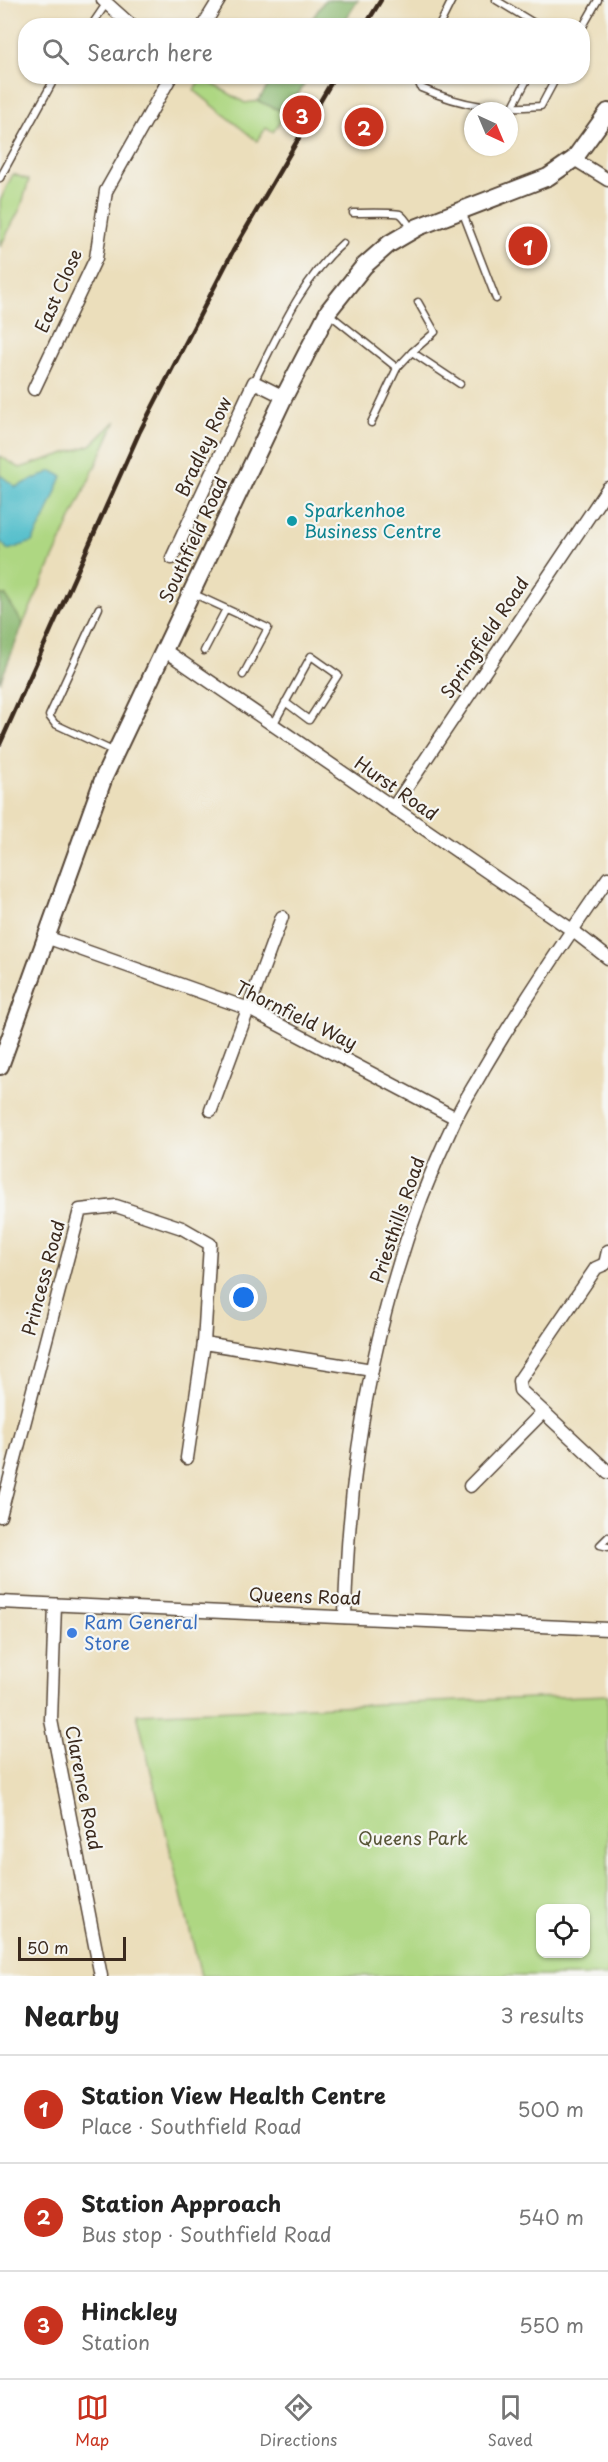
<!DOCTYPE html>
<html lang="en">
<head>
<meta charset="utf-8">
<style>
  :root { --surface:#fff; --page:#f6f6f6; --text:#222; --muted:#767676; --line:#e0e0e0; --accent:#c8321e }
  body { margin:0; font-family:"Playpen Sans",sans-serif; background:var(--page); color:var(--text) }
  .controls { position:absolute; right:18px; bottom:18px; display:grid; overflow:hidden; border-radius:12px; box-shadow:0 2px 4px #0004 }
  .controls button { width:54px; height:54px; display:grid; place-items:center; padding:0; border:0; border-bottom:2px solid var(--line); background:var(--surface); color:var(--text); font:30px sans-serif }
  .compass { position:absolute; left:464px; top:102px; width:54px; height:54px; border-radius:50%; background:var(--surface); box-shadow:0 2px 4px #0004; rotate:136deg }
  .scale { position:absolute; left:18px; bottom:15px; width:108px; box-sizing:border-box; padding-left:6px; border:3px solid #3b2a1e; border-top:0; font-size:16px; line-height:21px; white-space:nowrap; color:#3b2a1e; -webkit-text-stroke:4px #f6f6f2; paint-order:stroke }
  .you { position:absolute; left:244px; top:1298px; width:21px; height:21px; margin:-15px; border:4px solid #fff; border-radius:50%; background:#1a73e8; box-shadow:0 0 0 9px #1a73e833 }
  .badge { display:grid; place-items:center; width:39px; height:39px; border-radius:50%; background:var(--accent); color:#fff; font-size:20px; font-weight:700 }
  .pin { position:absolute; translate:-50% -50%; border:3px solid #fff; box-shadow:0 2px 6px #0006 }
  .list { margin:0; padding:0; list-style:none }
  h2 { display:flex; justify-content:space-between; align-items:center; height:78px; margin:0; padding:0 24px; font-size:26px }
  h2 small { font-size:20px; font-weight:400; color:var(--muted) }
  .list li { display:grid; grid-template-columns:39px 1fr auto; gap:18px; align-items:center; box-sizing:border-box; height:108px; padding:0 24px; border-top:2px solid var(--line) }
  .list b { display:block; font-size:22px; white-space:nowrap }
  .list p { margin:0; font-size:20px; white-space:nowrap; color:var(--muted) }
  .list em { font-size:20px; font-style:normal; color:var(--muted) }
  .icon { flex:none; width:33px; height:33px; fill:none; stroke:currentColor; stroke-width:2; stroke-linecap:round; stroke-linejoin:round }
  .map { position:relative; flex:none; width:608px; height:1976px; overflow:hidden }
  .search { position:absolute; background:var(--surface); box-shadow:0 2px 4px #0004; left:18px; right:18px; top:18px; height:66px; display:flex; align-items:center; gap:15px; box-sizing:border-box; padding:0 21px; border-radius:24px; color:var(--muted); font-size:22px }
  .sheet { height:402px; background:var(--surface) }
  nav { display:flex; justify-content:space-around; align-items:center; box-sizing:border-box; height:84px; border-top:2px solid var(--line); background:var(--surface); font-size:16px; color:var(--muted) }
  nav a { display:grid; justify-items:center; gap:3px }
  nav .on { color:var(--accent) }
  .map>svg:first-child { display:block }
  .green { fill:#aed782; stroke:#748050; stroke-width:1.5; fill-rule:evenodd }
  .forest { fill:#8ab870; stroke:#627147; stroke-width:1.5 }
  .water { fill:#51becb; stroke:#467474; stroke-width:1.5 }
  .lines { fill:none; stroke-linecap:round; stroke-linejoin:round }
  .lane-casing { stroke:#554536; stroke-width:9 }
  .street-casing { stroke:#554536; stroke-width:15 }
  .secondary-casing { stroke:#554536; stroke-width:20 }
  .lane { stroke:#fff; stroke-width:6 }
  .street { stroke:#fff; stroke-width:12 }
  .secondary { stroke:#fff; stroke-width:16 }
  .rail { stroke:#3b2a1e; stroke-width:4.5 }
  .culture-dot { fill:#0f9aa8; stroke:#f6f6f2; stroke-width:2 }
  .shop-dot { fill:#3f7fe0; stroke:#f6f6f2; stroke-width:2 }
  .labels { text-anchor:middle; stroke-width:4.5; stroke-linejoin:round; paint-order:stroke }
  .street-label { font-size:18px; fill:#3b2a1e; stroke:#f6f6f2 }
  .culture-label { font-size:18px; fill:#0d838f; stroke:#f6f6f2; text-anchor:start }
  .shop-label { font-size:18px; fill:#366cbe; stroke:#f6f6f2; text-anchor:start }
  .park-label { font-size:18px; fill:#585537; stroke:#f6f6f2 }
</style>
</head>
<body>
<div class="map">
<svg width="608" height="1976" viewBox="0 0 608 1976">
  <rect width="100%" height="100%" fill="#f6f6f2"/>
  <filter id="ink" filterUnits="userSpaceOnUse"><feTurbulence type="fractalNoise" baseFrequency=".0167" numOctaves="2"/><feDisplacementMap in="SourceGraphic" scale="12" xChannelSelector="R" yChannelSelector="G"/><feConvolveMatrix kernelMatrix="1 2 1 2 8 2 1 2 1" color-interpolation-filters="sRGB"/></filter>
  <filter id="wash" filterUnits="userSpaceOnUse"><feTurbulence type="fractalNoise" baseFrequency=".008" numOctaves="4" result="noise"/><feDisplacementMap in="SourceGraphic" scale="24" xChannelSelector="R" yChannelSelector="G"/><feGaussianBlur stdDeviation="1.35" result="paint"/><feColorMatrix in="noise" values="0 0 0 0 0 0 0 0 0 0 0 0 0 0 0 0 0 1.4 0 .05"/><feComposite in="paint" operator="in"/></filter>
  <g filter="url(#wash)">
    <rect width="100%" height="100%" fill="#ebdebb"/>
    <g class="green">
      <polygon points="201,77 245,103 258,101 286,113 273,132 266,128 257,141 194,90"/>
      <polygon points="13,174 29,180 21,207 0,247 0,201"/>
      <polygon points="116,421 23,624 0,682 0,456 20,468 91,445"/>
      <path d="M608,1695v281h-407l-64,-262zM540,1908h46v46h-46z"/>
    </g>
    <g class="forest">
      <polygon points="325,0 358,0 342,25 308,25"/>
      <polygon points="274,77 309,77 286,113 258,101"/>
      <polygon points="0,595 5,595 23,624 0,682"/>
    </g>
    <polygon class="water" points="52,471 62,476 45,518 32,542 8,550 0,541 0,475 16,487"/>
  </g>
  <g filter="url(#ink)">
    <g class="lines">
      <defs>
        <g id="lane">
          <polyline points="496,0 539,26"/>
          <polyline points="91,26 106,4"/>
          <polyline points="439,26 452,0"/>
          <polyline points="582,28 598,0"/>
          <path d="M416,76l5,12c44,19 73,22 120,18l16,-30"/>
          <polyline points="512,108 529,76"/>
          <polyline points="0,178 56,76"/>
          <polyline points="462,211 496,299"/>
          <path d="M353,213c8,0 44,-1 47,1 5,3 9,11 12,15"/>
          <polyline points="328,313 397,368 371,423"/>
          <polyline points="412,352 435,332 418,302"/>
          <polyline points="397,368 412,352 460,384"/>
          <path d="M254,382c25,-49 48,-103 89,-139"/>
          <polyline points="192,593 268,628 243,675"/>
          <polyline points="99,608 49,716 55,724 115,752"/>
          <polyline points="204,651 226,609"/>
          <polyline points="273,725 311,656 338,675 309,720 285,702"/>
          <polyline points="608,1537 600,1545 608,1547"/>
        </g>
        <g id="street">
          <polyline points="103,0 132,26"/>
          <polyline points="203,26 219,0"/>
          <polyline points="574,159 608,180"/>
          <polyline points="34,389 96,258 106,191 171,76"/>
          <polyline points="172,558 254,382 284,397"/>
          <polyline points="164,650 572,930 608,958"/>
          <polyline points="393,808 608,488"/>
          <polyline points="46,937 249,1009 456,1118"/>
          <polyline points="211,1110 282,917"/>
          <polyline points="605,1264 596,1268 519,1381 520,1390 608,1472"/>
          <polyline points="605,1264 608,1251"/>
          <polyline points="204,1343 372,1370"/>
          <polyline points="470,1486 542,1413"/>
          <polyline points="0,1516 80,1210 116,1206 182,1228 210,1244 204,1343 187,1458"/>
          <polyline points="0,1602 608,1629"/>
          <polyline points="55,1605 51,1720 101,1976"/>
          <path d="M345,1617c3,-170 36,-343 110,-497 8,-18 20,-35 29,-52 38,-65 81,-128 124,-190"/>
        </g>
        <polyline id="secondary" points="0,1066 104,777 284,397 329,310 364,266 389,244 418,227 548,177 574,159 608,112"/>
      </defs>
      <use href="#lane" class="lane-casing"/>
      <use href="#street" class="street-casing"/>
      <use href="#secondary" class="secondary-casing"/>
      <use href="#lane" class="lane"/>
      <use href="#street" class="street"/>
      <use href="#secondary" class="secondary"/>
      <g class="rail">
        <polyline points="365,26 381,0"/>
        <polyline points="0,744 139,433 233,251 335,76"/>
      </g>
    </g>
  </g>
  <circle class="culture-dot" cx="292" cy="521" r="6"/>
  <circle class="shop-dot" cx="72" cy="1633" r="6"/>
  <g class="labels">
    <g class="street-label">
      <text transform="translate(59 291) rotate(-66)" y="6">East Close</text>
      <text transform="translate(204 447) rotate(-65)" y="6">Bradley Row</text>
      <text transform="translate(194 540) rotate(-65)" y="6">Southfield Road</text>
      <text transform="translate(485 638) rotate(-56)" y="6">Springfield Road</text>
      <text transform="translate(396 789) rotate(35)" y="6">Hurst Road</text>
      <text transform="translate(296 1016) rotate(26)" y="6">Thornfield Way</text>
      <text transform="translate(398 1220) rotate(-71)" y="6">Priesthills Road</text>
      <text transform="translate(44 1278) rotate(-75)" y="6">Princess Road</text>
      <text transform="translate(305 1597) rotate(2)" y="6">Queens Road</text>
      <text transform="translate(83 1788) rotate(79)" y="6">Clarence Road</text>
    </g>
    <g class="culture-label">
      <text x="304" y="517">Sparkenhoe<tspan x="304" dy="21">Business Centre</tspan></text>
    </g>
    <g class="shop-label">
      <text x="84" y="1629">Ram General<tspan x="84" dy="21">Store</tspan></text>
    </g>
    <g class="park-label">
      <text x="413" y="1845">Queens Park</text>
    </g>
  </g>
</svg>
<div class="controls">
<button><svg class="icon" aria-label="locate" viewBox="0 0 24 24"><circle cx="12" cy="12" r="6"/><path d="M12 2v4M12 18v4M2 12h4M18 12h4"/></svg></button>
</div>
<svg class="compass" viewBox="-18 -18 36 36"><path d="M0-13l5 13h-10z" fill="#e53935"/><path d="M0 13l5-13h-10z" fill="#767676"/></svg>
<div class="scale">50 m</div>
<div class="you"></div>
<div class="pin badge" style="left:528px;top:246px">1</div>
<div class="pin badge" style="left:364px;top:127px">2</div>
<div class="pin badge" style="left:302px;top:115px">3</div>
<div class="search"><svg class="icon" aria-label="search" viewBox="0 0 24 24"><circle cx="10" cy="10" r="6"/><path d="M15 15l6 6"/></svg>Search here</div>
</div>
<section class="sheet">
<h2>Nearby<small>3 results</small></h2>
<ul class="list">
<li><span class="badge">1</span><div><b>Station View Health Centre</b><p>Place · Southfield Road</p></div><em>500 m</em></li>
<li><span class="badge">2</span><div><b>Station Approach</b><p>Bus stop · Southfield Road</p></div><em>540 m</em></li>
<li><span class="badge">3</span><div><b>Hinckley</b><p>Station</p></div><em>550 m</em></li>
</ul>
</section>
<nav>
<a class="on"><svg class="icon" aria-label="map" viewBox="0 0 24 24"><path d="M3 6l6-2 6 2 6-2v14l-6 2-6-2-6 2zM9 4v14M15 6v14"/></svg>Map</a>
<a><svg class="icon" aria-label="directions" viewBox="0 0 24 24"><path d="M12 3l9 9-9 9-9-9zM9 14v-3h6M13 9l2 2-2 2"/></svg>Directions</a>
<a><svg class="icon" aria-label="saved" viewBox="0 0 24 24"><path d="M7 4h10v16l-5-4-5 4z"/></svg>Saved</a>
</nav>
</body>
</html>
